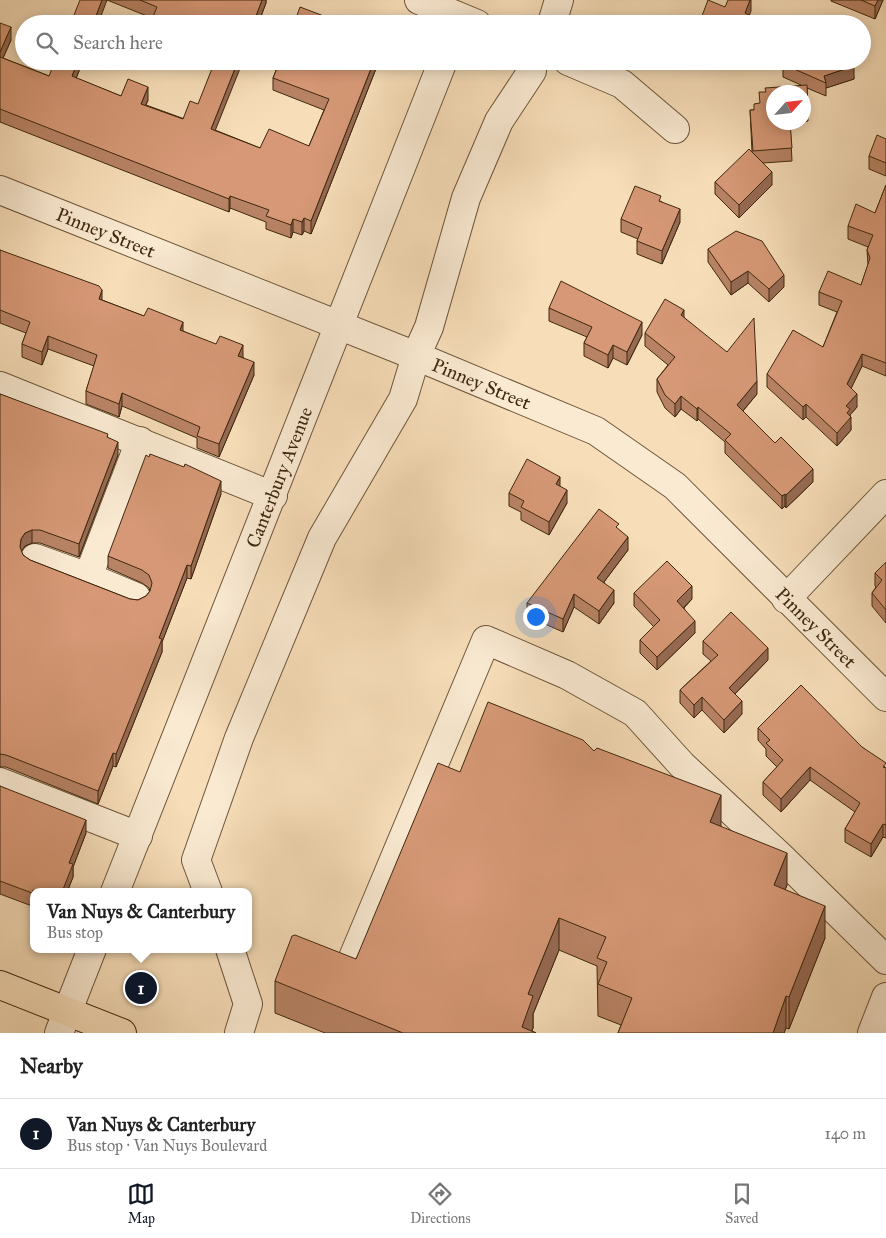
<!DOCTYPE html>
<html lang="en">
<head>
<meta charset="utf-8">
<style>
  :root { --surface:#fff; --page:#f6f6f6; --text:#222; --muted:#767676; --line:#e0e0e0; --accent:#111827 }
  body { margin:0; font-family:"IM FELL Great Primer",serif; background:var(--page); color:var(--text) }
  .compass { position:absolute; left:766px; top:85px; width:45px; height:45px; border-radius:50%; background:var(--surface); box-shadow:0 2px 12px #0003; rotate:63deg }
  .you { position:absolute; left:535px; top:616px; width:18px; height:18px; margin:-12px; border:4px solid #fff; border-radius:50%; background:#1a73e8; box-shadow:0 0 0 8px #1a73e833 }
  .badge { display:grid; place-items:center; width:32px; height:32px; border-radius:50%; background:var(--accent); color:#fff; font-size:16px; font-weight:700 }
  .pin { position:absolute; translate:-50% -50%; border:2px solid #fff; box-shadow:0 1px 5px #0006 }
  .popup { position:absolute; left:30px; top:888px; width:222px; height:65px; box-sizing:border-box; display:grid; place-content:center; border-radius:10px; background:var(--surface); filter:drop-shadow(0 1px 4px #0005); font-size:16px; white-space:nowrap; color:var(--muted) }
  .popup b { font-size:19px; color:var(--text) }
  .popup::after { content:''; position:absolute; left:50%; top:100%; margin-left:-10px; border:10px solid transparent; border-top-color:var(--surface) }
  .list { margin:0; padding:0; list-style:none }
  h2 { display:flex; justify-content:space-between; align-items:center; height:65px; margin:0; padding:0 20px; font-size:21px }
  h2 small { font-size:16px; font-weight:400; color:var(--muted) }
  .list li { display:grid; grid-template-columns:32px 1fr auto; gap:15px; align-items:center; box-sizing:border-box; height:70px; padding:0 20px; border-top:1px solid var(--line) }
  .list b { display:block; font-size:19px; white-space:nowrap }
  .list p { margin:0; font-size:16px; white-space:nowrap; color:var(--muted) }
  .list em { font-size:16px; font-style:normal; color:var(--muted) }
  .icon { flex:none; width:28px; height:28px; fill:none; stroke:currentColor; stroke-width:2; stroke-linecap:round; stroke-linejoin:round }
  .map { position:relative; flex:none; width:886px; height:1033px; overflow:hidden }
  .search { position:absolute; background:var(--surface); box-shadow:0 2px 12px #0003; left:15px; right:15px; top:15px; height:55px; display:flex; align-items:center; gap:12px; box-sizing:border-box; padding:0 18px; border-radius:28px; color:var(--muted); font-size:19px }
  .sheet { height:135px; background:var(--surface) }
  nav { display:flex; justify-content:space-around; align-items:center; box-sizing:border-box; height:70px; border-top:1px solid var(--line); background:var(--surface); font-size:14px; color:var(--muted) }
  nav a { display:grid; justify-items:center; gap:2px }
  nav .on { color:var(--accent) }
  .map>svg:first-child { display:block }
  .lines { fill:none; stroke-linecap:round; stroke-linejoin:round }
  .minor-casing { stroke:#6d5639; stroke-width:30 }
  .major-casing { stroke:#3f280e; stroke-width:30 }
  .minor { stroke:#faead2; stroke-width:28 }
  .major { stroke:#f7deb9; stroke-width:28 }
  .wall { fill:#b88365; stroke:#3f280e }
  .shaded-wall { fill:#966a53; stroke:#3f280e }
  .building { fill:#d69876; stroke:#3f280e }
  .labels { text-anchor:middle; stroke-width:4; stroke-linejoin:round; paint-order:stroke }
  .street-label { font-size:19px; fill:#3f280e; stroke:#faead2 }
</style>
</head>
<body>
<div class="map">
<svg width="886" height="1033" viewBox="0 0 886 1033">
  <rect width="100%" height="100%" fill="#f7deb9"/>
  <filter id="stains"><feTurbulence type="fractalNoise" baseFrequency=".004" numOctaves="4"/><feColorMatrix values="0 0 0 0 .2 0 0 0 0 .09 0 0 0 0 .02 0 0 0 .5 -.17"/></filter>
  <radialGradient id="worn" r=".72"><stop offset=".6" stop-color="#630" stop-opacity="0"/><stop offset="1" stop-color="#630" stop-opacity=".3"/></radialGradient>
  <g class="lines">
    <defs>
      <g id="minor">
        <polyline points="419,0 477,24"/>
        <polyline points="552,23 559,0"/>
        <polyline points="568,61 622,84 675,129"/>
        <path id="s1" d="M0,190l416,166 180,75 79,55 211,211"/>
        <polyline points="0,386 273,496"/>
        <polyline points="35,558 88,577"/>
        <polyline points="136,597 88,577 140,441"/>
        <polyline points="786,599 886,494"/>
        <polyline points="0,782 138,836"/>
        <path id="s2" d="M115,892l328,-831"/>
        <polyline points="208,892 196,860 239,738 322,538 403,399 416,356 429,327 466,198 499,121 532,71"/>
        <polyline points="230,949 248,1004 239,1033"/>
        <polyline points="352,960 486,640 567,675 635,713 682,765 782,858 886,960"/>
        <polyline points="59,1033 92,949"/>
        <polyline points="872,1033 886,997"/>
      </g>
      <polyline id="major" points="0,985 122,1033"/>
    </defs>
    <use href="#minor" class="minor-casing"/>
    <use href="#major" class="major-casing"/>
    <use href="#minor" class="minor"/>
    <use href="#major" class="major"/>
  </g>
  <g class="wall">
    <polygon points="107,0 266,0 266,3 258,24 150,24 152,18"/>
    <polygon points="831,0 883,0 875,19 831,1"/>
    <polygon points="72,20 98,24 72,24"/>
    <polygon points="0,23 11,40 3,58 49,76 79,61 79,71 76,78 121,96 148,100 146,105 215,130 260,148 309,146 324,110 273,90 273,78 280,61 379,61 311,234 304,231 302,235 293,232 291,238 266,229 266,222 230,208 229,212 0,122"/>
    <polygon points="785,61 852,61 854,79 826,88 826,96 807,88 808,121 804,122 804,92 774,122 790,122 792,161 763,163 772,185 739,218 715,194 715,182 752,152 750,110 754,110 801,85 783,77 783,64 786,63"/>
    <polygon points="886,139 886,176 869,169 869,156"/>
    <polygon points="886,185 886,376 862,366 851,388 857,407 850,415 851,430 837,446 806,417 803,420 767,387 767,374 823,347 837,312 819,305 819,292 861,285 868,265 867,250 868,247 848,239 848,226 875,213"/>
    <polygon points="661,201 680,222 662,264 637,254 637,241 638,239 621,232 621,219"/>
    <polygon points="708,249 784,287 769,302 748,283 731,295 708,262"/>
    <polygon points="0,250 102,300 183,331 243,357 254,375 219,457 197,448 197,438 122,406 119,417 86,404 86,391 94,366 48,349 42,365 22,357 22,344 26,333 0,323"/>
    <polygon points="549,308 642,335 627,365 613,358 608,368 584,356 584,343 587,337 549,321"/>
    <polygon points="684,317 757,394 743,411 813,482 786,508 785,506 782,509 725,453 725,442 698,419 697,421 681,409 675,417 665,408 657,392 657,379 668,365 645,346 645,333"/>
    <polygon points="0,394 108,437 118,455 79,557 40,543 32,543 25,546 21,551 23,555 30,560 130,599 138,600 146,596 150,591 149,588 142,583 108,568 108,556 221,494 191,579 187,578 162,642 162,652 116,767 113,766 98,804 6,767 0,767"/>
    <polygon points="560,486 567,503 549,535 521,520 521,512 509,506 509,493"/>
    <polygon points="619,530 628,550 604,582 614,603 599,624 574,607 563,632 527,616 527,603"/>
    <polygon points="886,562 886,623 872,606 872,593 876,587 875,586 875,573"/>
    <polygon points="634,593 692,599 684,608 695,633 657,670 640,653 640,640 654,627 634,606"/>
    <polygon points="703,641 768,660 735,694 742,714 724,733 702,710 694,718 680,703 680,690 711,661 703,654"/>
    <polygon points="758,728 862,747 886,768 886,838 883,837 871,857 845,842 845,829 855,812 810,780 781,812 763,795 763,782 777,767 766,756 766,749 758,740"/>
    <polygon points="594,751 787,885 785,890 825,938 789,1029 786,1028 784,1033 618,1033 621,1025 598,1016 597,966 559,950 533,1014 533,1028 532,1031 536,1033 325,1033 275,1013 275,981 356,959 460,772"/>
    <polygon points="0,786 86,833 73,867 73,877 67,892 34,892 34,903 32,906 0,894"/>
  </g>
  <g class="shaded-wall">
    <polygon points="102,0 107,0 98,24 93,24"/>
    <polygon points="262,0 266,0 266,3 258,24 253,24"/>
    <polygon points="750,0 751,0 751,11 746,24 745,13"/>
    <polygon points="878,0 883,0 875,19 875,6"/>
    <polygon points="176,16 176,24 173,24"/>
    <polygon points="11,27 11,40 0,65 0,52"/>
    <polygon points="78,61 79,61 79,71 72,89 72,76"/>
    <polygon points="238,61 243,61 211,141 211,129"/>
    <polygon points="374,61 379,61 311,234 311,221"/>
    <polygon points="854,66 854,79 826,88 826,83 824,76"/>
    <polygon points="148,87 148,100 141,116 141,104"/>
    <polygon points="772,172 772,185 739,218 739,205"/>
    <polygon points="230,196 230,208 229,212 229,199"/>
    <polygon points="680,209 680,222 662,264 662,251"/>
    <polygon points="304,218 304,231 302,235 302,222"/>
    <polygon points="293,219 293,232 291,238 291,225"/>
    <polygon points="748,271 748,283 731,295 731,282"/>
    <polygon points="784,275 784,287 769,302 769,289"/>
    <polygon points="102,290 102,303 99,299"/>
    <polygon points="684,310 684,323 681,315"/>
    <polygon points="183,322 183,334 180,330"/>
    <polygon points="642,322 642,335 627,365 627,352"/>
    <polygon points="48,336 48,349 42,365 42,352"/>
    <polygon points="243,345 243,358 238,356"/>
    <polygon points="613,345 613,358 608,368 608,355"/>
    <polygon points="862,354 862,366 847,397 847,384"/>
    <polygon points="254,362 254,375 219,457 219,444"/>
    <polygon points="757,381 757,394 737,418 737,405"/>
    <polygon points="122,393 122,406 119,417 119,404"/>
    <polygon points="857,394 857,407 850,415 850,419 851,417 851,430 837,446 837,433 846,406"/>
    <polygon points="681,396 681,409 675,417 675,404"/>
    <polygon points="806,404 806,417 803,420 803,407"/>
    <polygon points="698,407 698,419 697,421 697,409"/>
    <polygon points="118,442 118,455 79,557 79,544"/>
    <polygon points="813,469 813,482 786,508 786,495"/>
    <polygon points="560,477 560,490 556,484"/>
    <polygon points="221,481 221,494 191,579 191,566"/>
    <polygon points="567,490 567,503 549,535 549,522"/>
    <polygon points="785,494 785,506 782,509 782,496"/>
    <polygon points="32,530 32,543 25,546 21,552 20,547 21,539 25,533"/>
    <polygon points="628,537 628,550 597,591 597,578"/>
    <polygon points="187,565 187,578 162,642 162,652 116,767 116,754 159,638"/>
    <polygon points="692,586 692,599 677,614 677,601"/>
    <polygon points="614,590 614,603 599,624 599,611"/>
    <polygon points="574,594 574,607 563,632 563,619"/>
    <polygon points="695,621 695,633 657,670 657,657"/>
    <polygon points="768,648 768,660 729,700 729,688"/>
    <polygon points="702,697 702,710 694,718 694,705"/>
    <polygon points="742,701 742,714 724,733 724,720"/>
    <polygon points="113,753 113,766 98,804 98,791"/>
    <polygon points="810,767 810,780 781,812 781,799"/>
    <polygon points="721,795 721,827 710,822"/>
    <polygon points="86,820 86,833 73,867 73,877 67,892 62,892 69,863"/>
    <polygon points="883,824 883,837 871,857 871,844"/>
    <polygon points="787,853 787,885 774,917 774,885"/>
    <polygon points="33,890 33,903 32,906 32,893"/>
    <polygon points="825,906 825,938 789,1029 789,997"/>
    <polygon points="559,918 559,950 533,1014 533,1028 531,1033 522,1027 528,994"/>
    <polygon points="786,996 786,1028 784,1033 773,1033"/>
  </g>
  <g class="building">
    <polygon points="80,0 102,0 93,24 81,24 72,20"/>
    <polygon points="140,0 262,0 253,24 195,24 176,16 173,24 150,24 157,7"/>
    <polygon points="708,0 725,7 728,0 750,0 745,13 753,17 754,20 753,24 699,24"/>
    <polygon points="861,0 878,0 875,6"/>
    <polygon points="300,7 345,24 348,18 361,24 294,24"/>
    <polygon points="0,23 11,27 0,52"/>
    <polygon points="0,57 49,76 55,61 78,61 72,76 121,96 128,79 148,87 141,104 183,119 190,101 198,104 215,61 238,61 211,129 260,148 269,129 309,146 329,99 273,78 280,61 374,61 311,221 304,218 302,222 293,219 291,225 266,216 269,210 230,196 229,199 0,109"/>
    <polygon points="789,61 852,61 854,66 824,76 826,83 783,64 790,62"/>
    <polygon points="807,85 808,109 804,109 804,92 774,92 774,122 790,122 792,148 753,151 750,110 754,110 754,104 760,103 759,92 766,92 765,88"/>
    <polygon points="877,135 886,139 886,163 869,156"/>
    <polygon points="749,149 772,172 739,205 715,182"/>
    <polygon points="886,185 886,363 862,354 847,384 857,394 846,406 850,409 847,413 851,417 837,433 806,404 803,407 767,374 793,330 823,347 842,301 819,292 828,271 861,285 870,258 867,250 873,235 848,226 856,204 875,213"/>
    <polygon points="635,186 661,196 659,201 680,209 662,251 637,241 642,228 621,219"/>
    <polygon points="736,231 762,241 784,275 769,289 748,271 731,282 708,249"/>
    <polygon points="0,250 99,286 102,290 99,299 144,316 148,308 183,322 180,330 216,344 220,336 243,345 238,356 254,362 219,444 197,436 200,427 122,393 119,404 86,391 97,355 48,336 42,352 22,344 30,322 0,310"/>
    <polygon points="561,281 642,322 627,352 613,345 608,355 584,343 592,327 549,308"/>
    <polygon points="665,299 684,310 681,315 727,352 754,318 757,381 737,405 775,443 781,437 813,469 786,495 785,494 782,496 725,440 731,434 698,407 697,409 681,396 675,404 665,395 657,379 675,357 645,333"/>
    <polygon points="0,394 108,434 107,437 118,442 79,544 40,530 32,530 25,533 21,539 20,547 23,555 30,560 130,599 138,600 146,596 150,591 152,583 149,575 142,570 108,556 146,455 149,457 150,454 184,467 185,464 221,481 191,566 187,565 159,638 162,639 116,754 113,753 98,791 6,755 0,754"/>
    <polygon points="527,459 560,477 556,484 567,490 549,522 521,507 524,501 509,493"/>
    <polygon points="599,509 619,524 616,527 628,537 597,578 614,590 599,611 574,594 563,619 527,603"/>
    <polygon points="667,561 692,586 677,601 695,621 657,657 640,640 660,620 634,593"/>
    <polygon points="886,562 886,610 872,593 882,580 875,573"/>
    <polygon points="731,612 768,648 729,688 742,701 724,720 702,697 694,705 680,690 718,655 703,641"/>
    <polygon points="801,685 862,747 886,763 883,767 886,768 886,825 883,824 871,844 845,829 860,803 810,767 781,799 763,782 783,760 766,743 770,740 758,728"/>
    <polygon points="488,702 583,740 594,751 597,748 721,795 710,822 787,853 774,885 825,906 789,997 786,996 773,1033 618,1033 632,998 598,984 607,962 597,958 606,937 559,918 528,994 533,996 522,1027 536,1033 403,1033 275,981 292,936 295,935 356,959 438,763 460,772"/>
    <polygon points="0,786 86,820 69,863 73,864 62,892 37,892 33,890 32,893 0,881"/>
  </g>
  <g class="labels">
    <g class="street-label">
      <text dy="7" stroke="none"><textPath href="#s1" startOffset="114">Pinney Street</textPath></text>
      <text dy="7" stroke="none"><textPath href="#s1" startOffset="519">Pinney Street</textPath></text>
      <text dy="7" stroke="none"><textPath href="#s2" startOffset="446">Canterbury Avenue</textPath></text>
      <text dy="7" stroke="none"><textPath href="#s1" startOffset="939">Pinney Street</textPath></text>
    </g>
  </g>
  <rect width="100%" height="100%" filter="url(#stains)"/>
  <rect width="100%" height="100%" fill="url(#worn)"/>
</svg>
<svg class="compass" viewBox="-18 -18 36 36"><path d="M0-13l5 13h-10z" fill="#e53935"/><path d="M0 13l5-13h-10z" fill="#767676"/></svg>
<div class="you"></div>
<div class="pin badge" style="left:141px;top:988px">1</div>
<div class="popup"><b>Van Nuys &amp; Canterbury</b>Bus stop</div>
<div class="search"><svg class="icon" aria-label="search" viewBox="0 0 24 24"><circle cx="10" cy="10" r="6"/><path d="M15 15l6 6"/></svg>Search here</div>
</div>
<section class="sheet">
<h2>Nearby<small></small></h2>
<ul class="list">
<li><span class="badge">1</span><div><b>Van Nuys &amp; Canterbury</b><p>Bus stop · Van Nuys Boulevard</p></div><em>140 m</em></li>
</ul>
</section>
<nav>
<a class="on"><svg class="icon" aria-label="map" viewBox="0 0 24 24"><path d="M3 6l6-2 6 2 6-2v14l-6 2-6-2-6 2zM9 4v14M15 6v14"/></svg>Map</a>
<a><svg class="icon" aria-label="directions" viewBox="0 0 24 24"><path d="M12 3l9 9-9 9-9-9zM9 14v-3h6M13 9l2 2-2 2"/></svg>Directions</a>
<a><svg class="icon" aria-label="saved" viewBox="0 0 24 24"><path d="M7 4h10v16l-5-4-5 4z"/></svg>Saved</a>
</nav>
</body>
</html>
